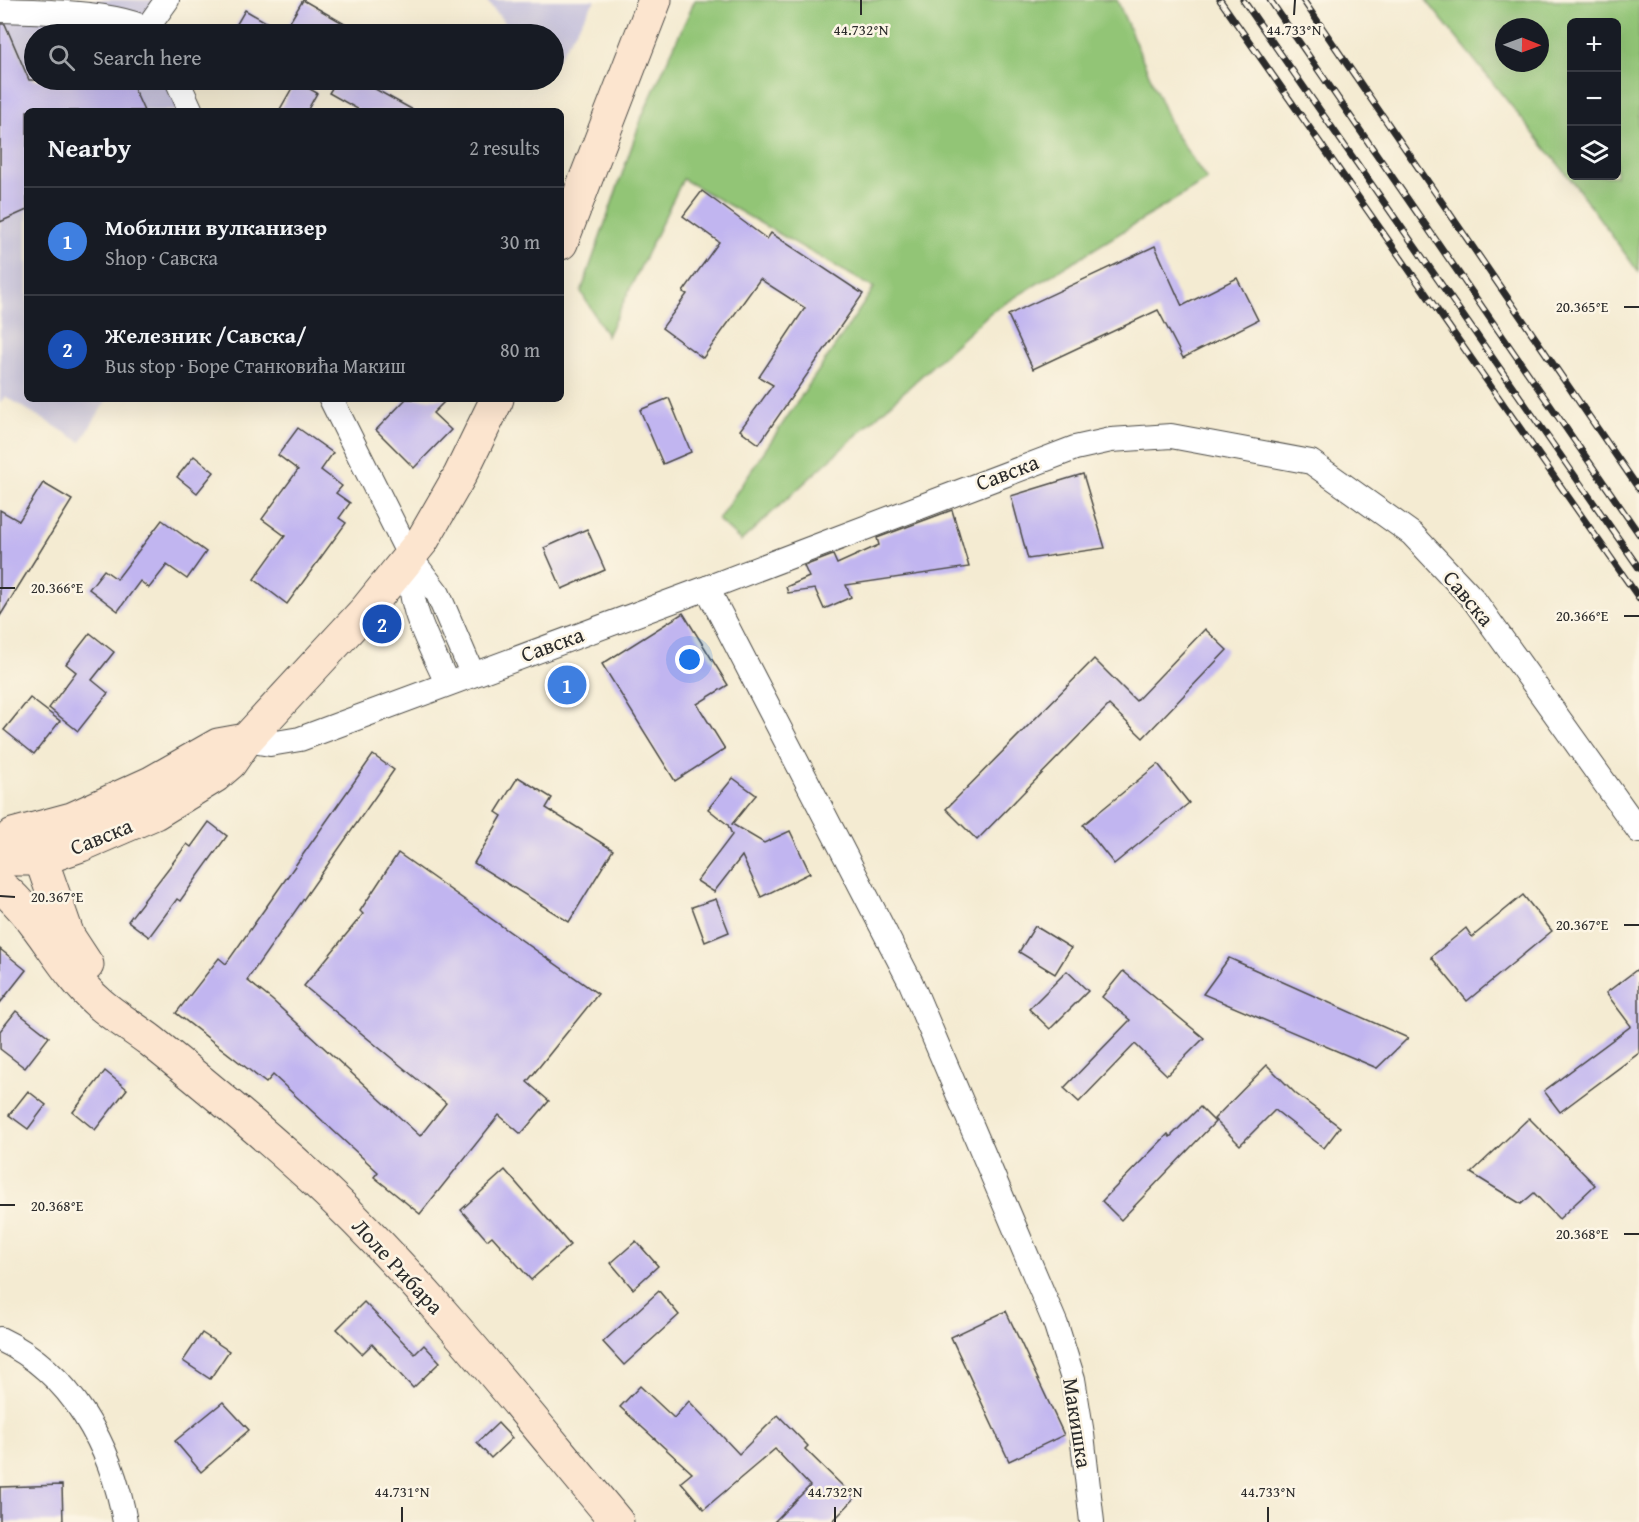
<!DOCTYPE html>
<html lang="en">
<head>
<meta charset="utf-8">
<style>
  :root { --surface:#171b24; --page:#242831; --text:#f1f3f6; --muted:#9ea1a6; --line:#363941; --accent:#1f6fb2 }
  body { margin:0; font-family:"Gentium Book Plus",serif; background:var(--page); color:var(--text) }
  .controls { position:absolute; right:18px; top:18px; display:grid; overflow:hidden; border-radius:9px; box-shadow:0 6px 24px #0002 }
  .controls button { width:54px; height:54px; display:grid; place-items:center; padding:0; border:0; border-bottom:2px solid var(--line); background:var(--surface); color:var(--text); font:30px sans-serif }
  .compass { position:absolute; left:1495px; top:18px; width:54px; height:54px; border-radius:50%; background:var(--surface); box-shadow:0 6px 24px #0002; rotate:91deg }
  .you { position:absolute; left:690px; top:660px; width:21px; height:21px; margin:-15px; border:4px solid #fff; border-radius:50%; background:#1a73e8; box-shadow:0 0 0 9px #1a73e833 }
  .badge { display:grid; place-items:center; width:39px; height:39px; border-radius:50%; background:var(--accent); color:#fff; font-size:20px; font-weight:700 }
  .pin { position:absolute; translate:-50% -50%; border:3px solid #fff; box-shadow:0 2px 6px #0006 }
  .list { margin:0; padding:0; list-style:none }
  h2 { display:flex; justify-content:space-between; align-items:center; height:78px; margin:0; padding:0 24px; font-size:26px }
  h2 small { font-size:20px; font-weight:400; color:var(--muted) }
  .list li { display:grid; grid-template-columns:39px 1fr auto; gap:18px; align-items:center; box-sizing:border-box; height:108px; padding:0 24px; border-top:2px solid var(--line) }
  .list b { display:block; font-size:22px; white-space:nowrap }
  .list p { margin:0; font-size:20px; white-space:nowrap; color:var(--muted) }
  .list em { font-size:20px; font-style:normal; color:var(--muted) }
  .icon { flex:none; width:33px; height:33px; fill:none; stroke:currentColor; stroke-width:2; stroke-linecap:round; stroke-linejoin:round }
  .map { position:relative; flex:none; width:1639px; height:1522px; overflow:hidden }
  .search { position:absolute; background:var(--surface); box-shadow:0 6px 24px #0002; left:24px; top:24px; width:540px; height:66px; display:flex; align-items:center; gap:15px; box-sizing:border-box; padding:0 21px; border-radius:33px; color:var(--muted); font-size:22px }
  .panel { position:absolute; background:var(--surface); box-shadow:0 6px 24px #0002; left:24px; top:108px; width:540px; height:294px; border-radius:9px }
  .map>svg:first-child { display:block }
  .industrial { fill:#c4c0db }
  .green { fill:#92c576; stroke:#5e7850; stroke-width:1.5; fill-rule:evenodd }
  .building { fill:#c1b5f0 }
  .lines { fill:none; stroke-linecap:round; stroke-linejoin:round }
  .minor-casing { stroke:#494844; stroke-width:26 }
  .secondary-casing { stroke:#494844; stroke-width:35 }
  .minor { stroke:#fff; stroke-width:24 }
  .secondary { stroke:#fce5cf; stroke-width:33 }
  .rail-casing { stroke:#2b2b2b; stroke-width:7 }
  .rail { stroke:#fcf5e5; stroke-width:4.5; stroke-dasharray:14; stroke-linecap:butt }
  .ticks { fill:none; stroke:#2b2b2b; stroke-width:2 }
  .labels { text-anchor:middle; stroke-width:5; stroke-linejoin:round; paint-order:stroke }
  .street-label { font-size:22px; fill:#2b2b2b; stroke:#fcf5e5 }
  .ticks-label { font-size:15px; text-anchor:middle; fill:#2b2b2b; stroke:#fcf5e5; stroke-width:5; stroke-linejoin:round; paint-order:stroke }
</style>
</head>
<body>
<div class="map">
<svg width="1639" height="1522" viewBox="0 0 1639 1522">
  <rect width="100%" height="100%" fill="#fcf5e5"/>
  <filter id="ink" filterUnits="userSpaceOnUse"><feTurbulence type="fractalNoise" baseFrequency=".0167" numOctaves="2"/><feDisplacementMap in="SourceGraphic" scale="12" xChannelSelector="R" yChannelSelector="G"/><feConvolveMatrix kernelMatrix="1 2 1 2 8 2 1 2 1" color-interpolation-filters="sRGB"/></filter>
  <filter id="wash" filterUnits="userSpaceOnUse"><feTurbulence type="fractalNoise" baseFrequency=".008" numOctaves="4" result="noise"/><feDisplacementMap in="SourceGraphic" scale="24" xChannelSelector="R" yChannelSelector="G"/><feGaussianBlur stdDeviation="1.35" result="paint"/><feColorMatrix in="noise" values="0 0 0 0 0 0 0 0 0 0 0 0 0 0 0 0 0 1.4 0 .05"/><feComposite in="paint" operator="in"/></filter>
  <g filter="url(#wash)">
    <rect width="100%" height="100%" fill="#f4ebd2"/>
    <g class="industrial">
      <polygon points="0,0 167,0 153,34 34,34 34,80 177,80 191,111 27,111 27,399 107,399 81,442 5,396 0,403"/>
      <polygon points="486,0 595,0 554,65 554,34 514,34"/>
    </g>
    <g class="green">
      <polygon points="695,0 1117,0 1174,132 1207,180 991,312 741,541 718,520 874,288 683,179 607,336 581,292 643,114"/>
      <path d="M1426,0h213v273l-63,-87zM1572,22h44v154h-44zM1504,27h36v36h-36z"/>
    </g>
    <g id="blocks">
      <g class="building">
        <polygon points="303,0 362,34 304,34 288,25"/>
        <polygon points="245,10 287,34 231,34"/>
        <polygon points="0,24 5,24 29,80 130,80 144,111 27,111 27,210 0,222"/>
        <polygon points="337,80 380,80 375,89 415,111 361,111 329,93"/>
        <polygon points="296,81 317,93 307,111 279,111"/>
        <polygon points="702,191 767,239 771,233 863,294 759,444 740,430 773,385 759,377 805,308 760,279 703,358 662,328 687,294 683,292 719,242 683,216"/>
        <polygon points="1155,246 1182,306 1237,278 1258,320 1183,358 1158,310 1033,369 1008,315"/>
        <polygon points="669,398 691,452 663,464 640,410"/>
        <polygon points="406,399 447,399 433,413 451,430 414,468 376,430"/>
        <polygon points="298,428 333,453 321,470 342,486 336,493 350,503 339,518 346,523 287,604 254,579 285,536 262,519 298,470 278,455"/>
        <polygon points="194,456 214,472 197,493 177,477"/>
        <polygon points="1083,474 1105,548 1028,559 1011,496"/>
        <polygon points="43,483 72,500 0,616 0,510 19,521"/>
        <polygon points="952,510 969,567 846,585 851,597 824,609 815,589 788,593 786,587 809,577 804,566 833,555 837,564 879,545 877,538"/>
        <polygon points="162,520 206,552 187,579 167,565 149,588 140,581 118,611 89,589 104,570 117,579"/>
        <polygon points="587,529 605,570 562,589 544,548"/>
        <polygon points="683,613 728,685 697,704 725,749 675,781 602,664"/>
        <polygon points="1205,629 1227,650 1143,738 1109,705 977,840 946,809 1094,659 1136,701"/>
        <polygon points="90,633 114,652 92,680 108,693 78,731 49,708 76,672 66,664"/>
        <polygon points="30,698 60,721 34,754 4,730"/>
        <polygon points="373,755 394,770 247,980 272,1000 420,1136 446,1103 304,986 363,914 360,911 398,853 598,994 527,1082 549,1101 521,1134 499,1115 420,1214 374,1177 378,1172 273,1075 266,1083 176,1013 219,958 226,964"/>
        <polygon points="1158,764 1189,803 1114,864 1083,825"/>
        <polygon points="518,777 552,798 546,808 613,850 569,922 474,863 502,816 496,812"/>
        <polygon points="733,778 756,795 732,824 764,843 790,831 810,873 761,897 742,856 714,892 697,881 732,835 728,825 708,809"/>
        <polygon points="209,822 227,836 180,901 177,899 149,937 128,921 187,844 191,847"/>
        <polygon points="1523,895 1552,931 1467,1001 1431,957 1466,928 1472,937"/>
        <polygon points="716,899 729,932 705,942 692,907"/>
        <polygon points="1035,926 1071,948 1055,974 1019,952"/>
        <polygon points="0,949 26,970 0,1003"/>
        <polygon points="1229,958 1408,1038 1377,1068 1203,994"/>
        <polygon points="1639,968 1639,1053 1560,1112 1544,1091 1631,1026 1606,993"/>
        <polygon points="1067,971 1088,991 1050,1029 1029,1009"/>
        <polygon points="1123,971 1204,1038 1167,1075 1135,1044 1079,1102 1064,1088 1130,1020 1102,997"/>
        <polygon points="16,1011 49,1037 25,1068 0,1049 0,1031"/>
        <polygon points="1267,1065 1296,1094 1340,1127 1324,1148 1275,1110 1240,1145 1214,1119"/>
        <polygon points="105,1071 127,1089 95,1130 73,1112"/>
        <polygon points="28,1091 46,1105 28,1129 9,1115"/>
        <polygon points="1200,1107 1215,1122 1121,1220 1102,1201 1168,1134 1170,1137"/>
        <polygon points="1529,1118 1595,1185 1559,1219 1534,1193 1521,1204 1471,1173"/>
        <polygon points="505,1170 570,1245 531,1280 492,1236 487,1240 461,1210"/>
        <polygon points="636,1241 658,1266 633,1289 611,1263"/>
        <polygon points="659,1291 679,1315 624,1365 603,1342"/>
        <polygon points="364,1302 415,1354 424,1345 440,1362 413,1388 372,1344 362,1354 337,1329"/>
        <polygon points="1006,1311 1064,1435 1009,1461 951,1337"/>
        <polygon points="202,1333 229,1351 210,1379 183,1361"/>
        <polygon points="640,1386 674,1418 689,1401 739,1454 778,1415 808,1446 805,1449 855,1498 832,1522 774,1522 810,1486 775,1449 704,1509 681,1482 692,1473 620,1407"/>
        <polygon points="223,1402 249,1430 201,1472 175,1441"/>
        <polygon points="498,1423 512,1438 491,1458 477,1443"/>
        <polygon points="62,1485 63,1522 0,1522 0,1487"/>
      </g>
    </g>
  </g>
  <g filter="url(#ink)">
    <use href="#blocks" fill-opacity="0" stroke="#494844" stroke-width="1.5"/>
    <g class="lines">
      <defs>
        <g id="minor">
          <path d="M0,10c31,1 134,2 153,24"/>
          <polyline points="147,28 167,0"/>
          <polyline points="177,80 191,111"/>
          <polyline points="331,399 410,557 438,594 472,673"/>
          <path d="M410,557c-3,51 17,81 37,126"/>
          <polyline points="707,588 911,983 1056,1325 1073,1379 1082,1434 1092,1522"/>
          <polyline points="246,740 270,744 300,739 707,588 1075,448 1111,440 1171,436 1311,462 1412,534 1474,600 1639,831"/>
          <path d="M0,1339c72,34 112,108 125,183"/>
        </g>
        <g id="secondary">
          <polyline points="561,243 655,0"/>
          <polyline points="27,842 41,859 68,936 87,965"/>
          <polyline points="0,858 2,848 13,835 72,819 151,783 218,745 246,740"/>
          <polyline points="0,859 41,859 81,845 155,813 215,776 230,763 246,740 366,610 422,541 460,475 497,399"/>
          <path d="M0,886c40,32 60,83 99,117 16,14 35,25 52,38 55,44 110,90 162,138 112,104 206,226 304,343"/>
        </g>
      </defs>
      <use href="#minor" class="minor-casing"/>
      <use href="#secondary" class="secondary-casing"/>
      <use href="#minor" class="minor"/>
      <use href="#secondary" class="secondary"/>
      <defs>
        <g id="rail">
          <polyline points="1220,0 1639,598"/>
          <polyline points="1243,0 1639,568"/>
          <polyline points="1270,0 1639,534"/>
          <polyline points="1303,0 1639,489"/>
        </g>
      </defs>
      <use href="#rail" class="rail-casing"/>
      <use href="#rail" class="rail"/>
    </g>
  </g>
  <path class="ticks" d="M861,15v-15M1294,15l1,-15M1624,307h15M0,588h15M1624,616h15M0,896l15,1M1624,925h15M0,1205h15M1624,1234h15M402,1522v-15M835,1522v-15M1268,1522v-15"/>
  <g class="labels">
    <g class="street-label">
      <text transform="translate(1007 472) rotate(-21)" y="8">Савска</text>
      <text transform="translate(1469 598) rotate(50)" y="8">Савска</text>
      <text transform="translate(552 644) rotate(-20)" y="8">Савска</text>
      <text transform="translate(101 836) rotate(-22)" y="8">Савска</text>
      <text transform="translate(398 1266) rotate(47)" y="8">Лоле Рибара</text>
      <text transform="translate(1078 1423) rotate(81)" y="8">Макишка</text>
    </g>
  </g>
  <g class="ticks-label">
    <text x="861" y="35">44.732°N</text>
    <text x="1294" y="35">44.733°N</text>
    <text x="1582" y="312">20.365°E</text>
    <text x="57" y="593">20.366°E</text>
    <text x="1582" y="621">20.366°E</text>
    <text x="57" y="902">20.367°E</text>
    <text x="1582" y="930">20.367°E</text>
    <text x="57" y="1211">20.368°E</text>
    <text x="1582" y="1239">20.368°E</text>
    <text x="402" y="1497">44.731°N</text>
    <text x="835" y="1497">44.732°N</text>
    <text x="1268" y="1497">44.733°N</text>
  </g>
</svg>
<div class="controls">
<button>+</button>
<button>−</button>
<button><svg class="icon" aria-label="layers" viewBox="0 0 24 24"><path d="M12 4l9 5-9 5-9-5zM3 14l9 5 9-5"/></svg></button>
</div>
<svg class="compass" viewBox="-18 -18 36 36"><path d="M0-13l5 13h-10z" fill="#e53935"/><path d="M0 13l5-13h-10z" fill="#9ea1a6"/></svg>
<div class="you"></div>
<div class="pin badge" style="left:567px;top:685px;background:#3f7fe0">1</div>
<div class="pin badge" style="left:382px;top:624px;background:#1a4fb4">2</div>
<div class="search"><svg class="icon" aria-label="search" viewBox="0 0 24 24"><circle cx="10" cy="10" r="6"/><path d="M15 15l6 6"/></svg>Search here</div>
<section class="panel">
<h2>Nearby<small>2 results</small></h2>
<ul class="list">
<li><span class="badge" style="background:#3f7fe0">1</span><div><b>Мобилни вулканизер</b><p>Shop · Савска</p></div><em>30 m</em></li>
<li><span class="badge" style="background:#1a4fb4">2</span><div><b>Железник /Савска/</b><p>Bus stop · Боре Станковића Макиш</p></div><em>80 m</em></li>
</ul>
</section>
</div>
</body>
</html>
